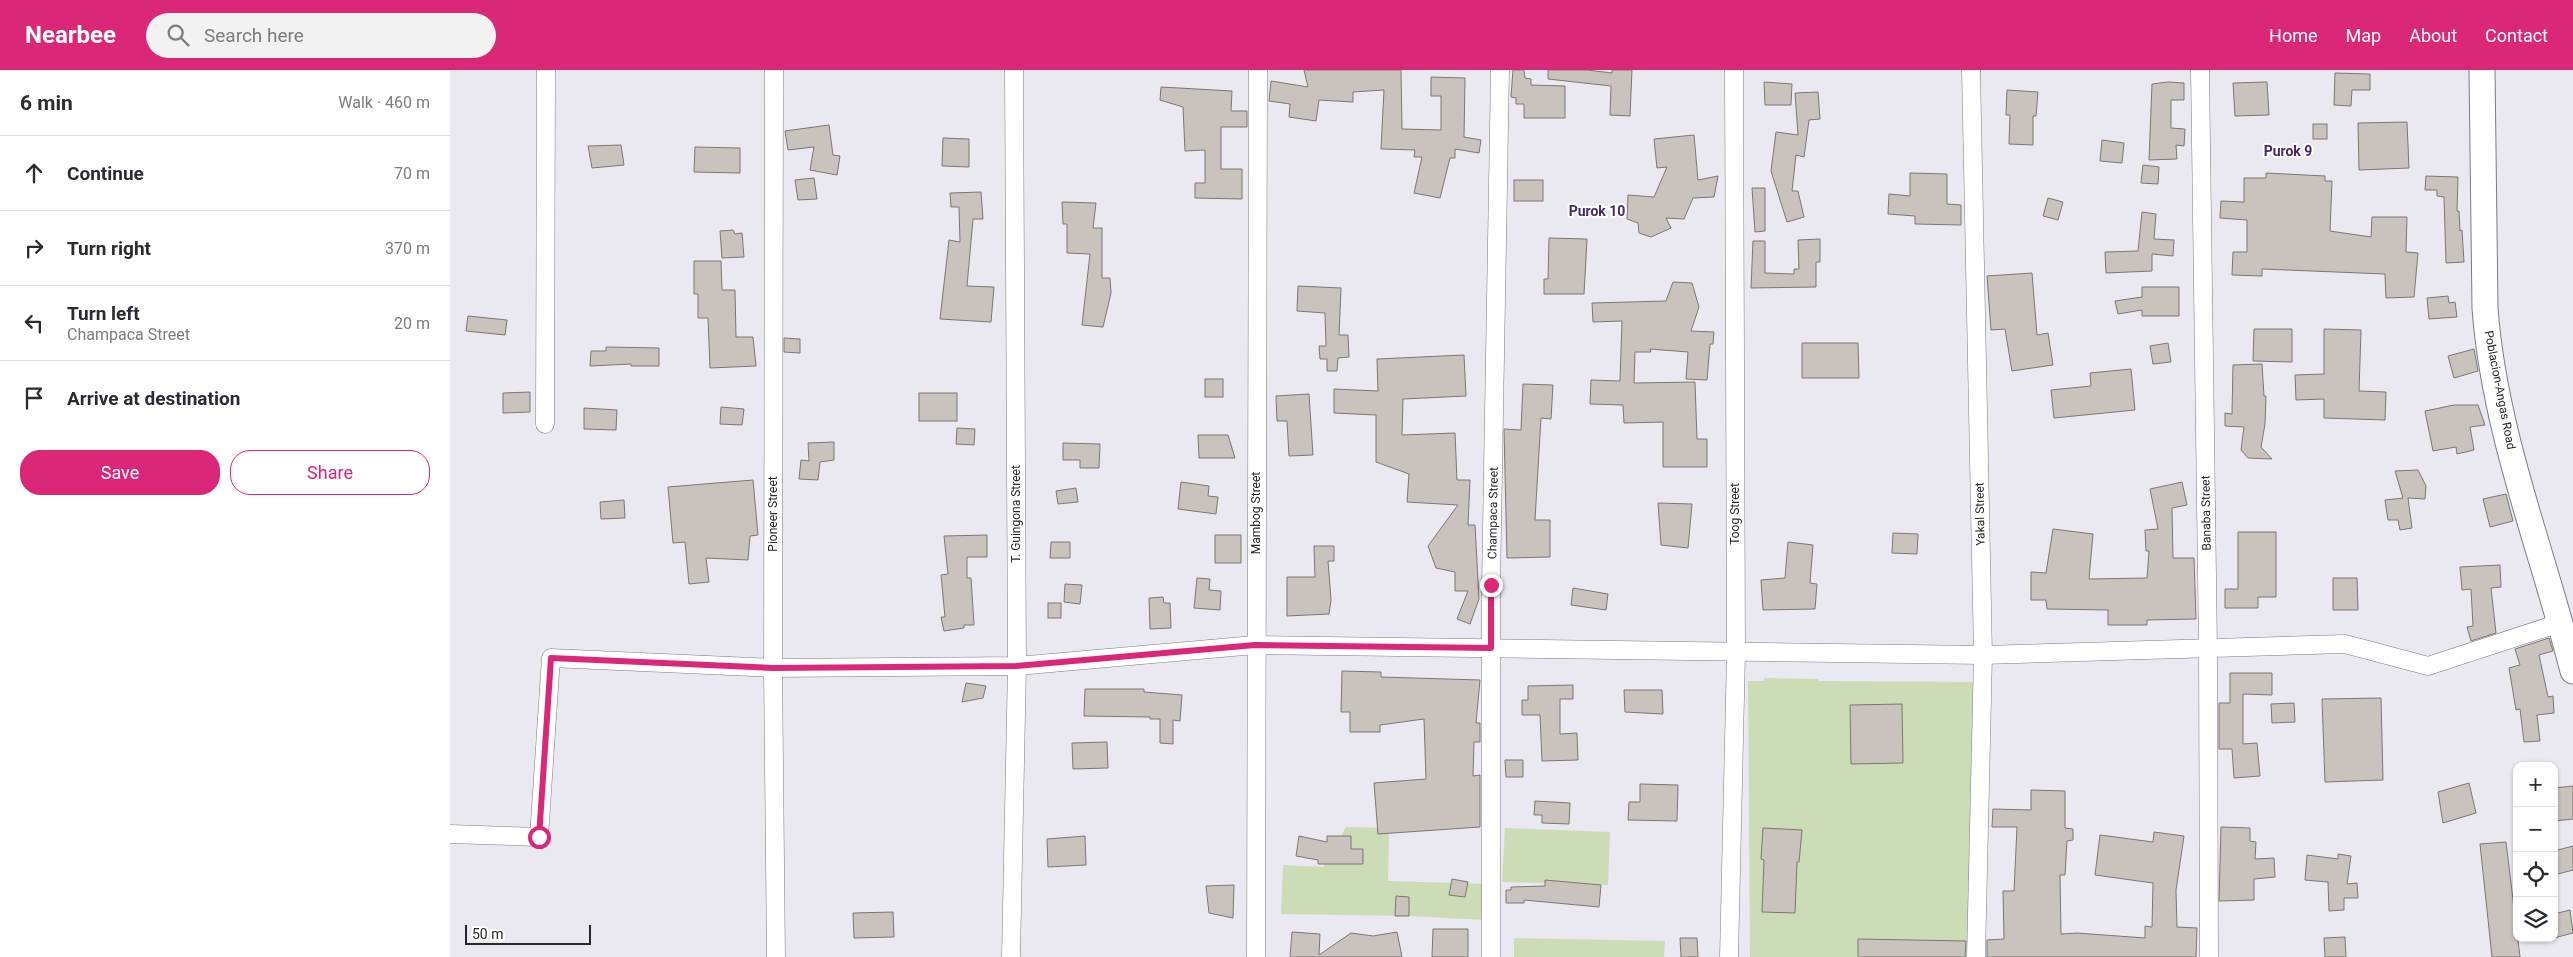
<!DOCTYPE html>
<html lang="en">
<head>
<meta charset="utf-8">
<style>
  :root { --surface:#fff; --page:#f2f2f3; --text:#2b2b33; --muted:#7c7c81; --line:#e1e1e2; --accent:#db2777 }
  body { margin:0; font-family:Roboto,sans-serif; background:var(--page); color:var(--text) }
  .controls { position:absolute; right:15px; bottom:15px; display:grid; overflow:hidden; border-radius:10px; box-shadow:0 1px 4px #0004 }
  .controls button { width:45px; height:45px; display:grid; place-items:center; padding:0; border:0; border-bottom:1px solid var(--line); background:var(--surface); color:var(--text); font:25px sans-serif }
  .scale { position:absolute; left:15px; bottom:12px; width:126px; box-sizing:border-box; padding-left:5px; border:2px solid #272629; border-top:0; font-size:14px; line-height:18px; white-space:nowrap; color:#272629; -webkit-text-stroke:4px #fff; paint-order:stroke }
  .stop { position:absolute; width:15px; height:15px; margin:-11px; border:4px solid #db2777; border-radius:50%; background:#fff }
  .stop.end { background:#db2777; border-color:#fff; box-shadow:0 1px 5px #0008 }
  .list { margin:0; padding:0; list-style:none }
  h2 { display:flex; justify-content:space-between; align-items:center; height:65px; margin:0; padding:0 20px; font-size:21px }
  h2 small { font-size:16px; font-weight:400; color:var(--muted) }
  .list li { display:grid; grid-template-columns:32px 1fr auto; gap:15px; align-items:center; box-sizing:border-box; height:75px; padding:0 20px; border-top:1px solid var(--line) }
  .list b { display:block; font-size:19px; white-space:nowrap }
  .list p { margin:0; font-size:16px; white-space:nowrap; color:var(--muted) }
  .list em { font-size:16px; font-style:normal; color:var(--muted) }
  .actions { display:flex; gap:10px; padding:15px 20px }
  .actions a { flex:1; padding:11px 0; border:1px solid var(--accent); border-radius:20px; text-align:center; font-size:18px; color:var(--accent) }
  .actions .main { background:var(--accent); color:#fff }
  .icon { flex:none; width:28px; height:28px; fill:none; stroke:currentColor; stroke-width:2; stroke-linecap:round; stroke-linejoin:round }
  .map { position:relative; flex:none; width:2123px; height:887px; overflow:hidden }
  header { display:flex; align-items:center; gap:30px; box-sizing:border-box; height:70px; padding:0 25px; background:var(--accent); color:#fff }
  header strong { font-size:24px }
  nav { display:flex; gap:28px; margin-inline-start:auto; font-size:18px }
  .search { width:350px; height:45px; background:var(--page); display:flex; align-items:center; gap:12px; box-sizing:border-box; padding:0 18px; border-radius:28px; color:var(--muted); font-size:19px }
  main { display:flex }
  aside { flex:1; background:var(--surface) }
  .map>svg:first-child { display:block }
  .green { fill:#ccdcb6 }
  .building { fill:#cac2bd; stroke:#7e7672 }
  .lines { fill:none; stroke-linecap:round; stroke-linejoin:round }
  .street-casing { stroke:#7c7b82; stroke-width:19 }
  .secondary-casing { stroke:#7c7b82; stroke-width:27 }
  .street { stroke:#fff; stroke-width:18 }
  .secondary { stroke:#fff; stroke-width:25 }
  .route { stroke:#db2777; stroke-width:6 }
  .labels { text-anchor:middle; stroke-width:4; stroke-linejoin:round; paint-order:stroke }
  .street-label { font-size:12px; fill:#272629; stroke:#fff }
  .neighbourhood-label { font-size:14px; font-weight:bold; fill:#462a64; stroke:#fff }
</style>
</head>
<body>
<header>
<strong>Nearbee</strong>
<div class="search"><svg class="icon" aria-label="search" viewBox="0 0 24 24"><circle cx="10" cy="10" r="6"/><path d="M15 15l6 6"/></svg>Search here</div>
<nav><a>Home</a><a>Map</a><a>About</a><a>Contact</a></nav>
</header>
<main>
<aside>
<h2>6 min<small>Walk · 460 m</small></h2>
<ul class="list">
<li><svg class="icon" aria-label="ahead" viewBox="0 0 24 24"><path d="M12 20V5M6 11l6-6 6 6"/></svg><div><b>Continue</b></div><em>70 m</em></li>
<li><svg class="icon" aria-label="right" viewBox="0 0 24 24"><path d="M7 20v-9h11M14 6l5 5-5 5"/></svg><div><b>Turn right</b></div><em>370 m</em></li>
<li><svg class="icon" aria-label="left" viewBox="0 0 24 24"><path d="M17 20v-9H6M10 6l-5 5 5 5"/></svg><div><b>Turn left</b><p>Champaca Street</p></div><em>20 m</em></li>
<li><svg class="icon" aria-label="arrive" viewBox="0 0 24 24"><path d="M6 21V4h12l-3 4 3 4H6"/></svg><div><b>Arrive at destination</b></div></li>
</ul>
<div class="actions"><a class="main">Save</a><a>Share</a></div>
</aside>
<div class="map">
<svg width="2123" height="887" viewBox="0 0 2123 887">
  <rect width="100%" height="100%" fill="#eae8f1"/>
  <g class="green">
    <polygon points="1314,608 1368,609 1368,611 1528,612 1522,887 1300,887 1298,611 1314,611"/>
    <polygon points="896,757 939,758 938,811 1036,814 1035,850 959,846 831,844 833,795 873,797"/>
    <polygon points="1055,758 1160,762 1158,815 1052,812"/>
    <polygon points="1064,868 1215,871 1214,887 1064,887"/>
  </g>
  <g class="building">
    <polygon points="854,0 951,0 952,59 991,60 991,26 981,26 981,7 1015,8 1014,67 1031,70 1029,83 1005,79 1005,88 1000,88 990,128 964,123 972,87 964,87 965,80 931,79 934,20 903,22 903,32 869,30 866,51 839,47 840,34 819,31 821,11 858,17"/>
    <polygon points="1063,0 1074,0 1075,8 1081,9 1081,15 1115,16 1115,48 1074,48 1074,34 1066,34 1066,28 1061,27"/>
    <polygon points="1098,0 1137,0 1162,3 1162,0 1182,0 1180,46 1160,45 1161,16 1098,9"/>
    <polygon points="1885,3 1920,4 1920,20 1902,20 1901,36 1884,35"/>
    <polygon points="1314,12 1342,14 1341,35 1315,35"/>
    <polygon points="1718,12 1734,13 1734,30 1721,30 1721,58 1735,59 1734,76 1726,75 1727,89 1699,90 1702,14"/>
    <polygon points="1817,12 1819,45 1785,46 1783,13"/>
    <polygon points="711,17 782,21 781,41 797,41 797,57 771,57 771,99 792,99 792,129 745,128 745,113 755,113 755,80 735,81 733,37 710,30"/>
    <polygon points="1557,20 1588,22 1586,46 1583,46 1583,75 1559,74 1560,45 1556,45"/>
    <polygon points="1368,22 1370,49 1359,50 1354,87 1346,85 1342,121 1348,121 1354,147 1337,152 1321,101 1326,62 1348,65 1345,23"/>
    <polygon points="1957,52 1959,98 1909,100 1908,53"/>
    <rect x="1863" y="54" width="14" height="15"/>
    <polygon points="379,55 383,85 390,86 387,105 360,100 364,77 338,80 335,61"/>
    <polygon points="1244,65 1248,110 1268,106 1264,127 1243,128 1234,149 1216,148 1221,158 1201,167 1189,163 1188,153 1177,149 1178,125 1204,127 1217,97 1207,98 1204,69"/>
    <polygon points="493,68 519,69 519,97 492,96"/>
    <polygon points="1652,70 1674,73 1672,93 1650,91"/>
    <polygon points="171,75 174,95 142,98 138,76"/>
    <polygon points="245,77 290,78 290,103 244,102"/>
    <polygon points="1693,95 1709,97 1708,114 1691,113"/>
    <polygon points="1460,103 1497,104 1497,134 1511,135 1511,155 1465,154 1465,146 1438,144 1439,124 1460,126"/>
    <polygon points="1816,103 1875,106 1875,111 1882,111 1880,161 1921,167 1922,147 1957,147 1956,182 1968,183 1964,227 1936,228 1935,204 1812,199 1812,206 1782,205 1783,182 1797,182 1797,150 1770,148 1771,131 1794,132 1794,108 1816,108"/>
    <polygon points="1976,106 2008,107 2007,141 2009,141 2010,161 2012,160 2014,192 1996,193 1994,127 1987,126 1987,120 1975,120"/>
    <polygon points="364,108 367,129 348,130 345,110"/>
    <rect x="1064" y="110" width="29" height="21"/>
    <polygon points="1302,118 1315,118 1315,161 1305,162"/>
    <polygon points="531,122 533,149 523,149 517,216 544,217 541,252 490,249 499,170 510,172 509,137 501,137 500,123"/>
    <polygon points="1598,128 1613,132 1608,150 1593,146"/>
    <polygon points="612,132 646,133 643,158 652,158 652,208 660,208 661,223 653,257 632,255 640,184 617,183 617,154 613,154"/>
    <polygon points="1692,142 1706,144 1704,169 1724,170 1723,186 1702,184 1702,201 1656,203 1655,182 1688,181"/>
    <polygon points="283,160 285,164 292,163 294,187 272,188 270,161"/>
    <polygon points="1099,168 1137,169 1134,224 1094,224 1094,209 1098,209"/>
    <polygon points="1370,169 1370,192 1366,192 1366,217 1301,218 1303,171 1315,171 1315,203 1344,204 1344,199 1349,199 1348,170"/>
    <polygon points="244,191 271,191 272,220 285,220 286,267 303,267 306,296 260,298 258,248 248,248 248,224 244,224"/>
    <polygon points="1582,203 1587,265 1598,263 1603,295 1562,301 1555,259 1541,260 1537,206"/>
    <polygon points="1223,212 1242,213 1249,237 1241,261 1264,262 1263,274 1260,274 1257,310 1236,309 1238,282 1200,279 1201,282 1185,282 1184,313 1245,312 1247,369 1257,369 1257,397 1213,397 1213,352 1174,353 1173,335 1140,334 1141,310 1170,311 1172,251 1143,252 1142,233 1216,231"/>
    <polygon points="848,216 891,218 889,265 898,265 899,287 888,288 887,301 877,301 877,289 870,289 869,276 876,276 875,243 847,241"/>
    <polygon points="1692,217 1729,217 1729,246 1692,246 1692,240 1668,244 1665,231 1692,227"/>
    <polygon points="1998,226 1999,233 2005,232 2007,247 1979,249 1977,228"/>
    <polygon points="18,246 57,250 55,265 16,261"/>
    <polygon points="1804,259 1842,259 1842,292 1803,291"/>
    <polygon points="1874,259 1911,260 1909,321 1936,322 1935,350 1874,348 1874,329 1846,330 1845,305 1874,304"/>
    <polygon points="334,268 350,269 350,283 334,282"/>
    <polygon points="1352,273 1408,273 1409,308 1352,308"/>
    <polygon points="1718,273 1721,292 1703,294 1700,276"/>
    <polygon points="156,277 209,278 209,296 181,296 181,294 140,296 141,281 156,281"/>
    <polygon points="2024,279 2028,301 2004,308 1998,286"/>
    <polygon points="1014,285 1016,326 953,329 952,365 1005,363 1007,410 1020,410 1018,455 1025,455 1029,529 1020,554 1007,549 1018,521 1005,521 1005,502 986,498 978,476 1008,435 957,432 959,404 926,392 926,345 884,343 884,319 928,321 927,289"/>
    <polygon points="1812,294 1814,326 1816,326 1815,354 1811,377 1822,389 1798,388 1791,380 1794,357 1775,356 1775,343 1782,344 1783,295"/>
    <polygon points="1681,299 1685,340 1604,348 1601,320 1641,316 1640,303"/>
    <rect x="755" y="309" width="18" height="18"/>
    <polygon points="1073,314 1103,315 1101,349 1091,348 1085,450 1100,450 1100,487 1057,488 1054,359 1071,360"/>
    <polygon points="80,322 80,342 53,343 53,323"/>
    <rect x="469" y="323" width="38" height="28"/>
    <polygon points="859,324 863,385 839,386 837,351 827,351 826,326"/>
    <polygon points="2004,335 2028,335 2035,355 2020,357 2024,380 2007,384 2006,377 1983,381 1975,341"/>
    <polygon points="271,337 294,339 292,355 270,354"/>
    <polygon points="134,338 167,340 166,360 134,359"/>
    <polygon points="507,358 525,359 524,375 506,374"/>
    <polygon points="748,365 778,365 785,388 749,388"/>
    <polygon points="384,372 384,390 370,392 368,410 349,409 351,390 359,391 358,373"/>
    <polygon points="613,373 650,374 649,398 630,398 630,390 613,390"/>
    <polygon points="1968,400 1976,416 1975,429 1958,428 1962,458 1950,460 1948,450 1938,450 1935,430 1953,428 1945,401"/>
    <polygon points="303,410 308,465 300,466 298,490 256,488 259,512 239,514 235,472 223,473 218,417"/>
    <polygon points="731,412 759,416 758,426 768,427 766,444 728,439"/>
    <polygon points="1732,412 1737,435 1722,438 1723,488 1744,488 1746,549 1697,550 1697,555 1658,555 1658,540 1597,539 1596,530 1581,530 1581,502 1596,503 1603,459 1643,464 1639,509 1697,508 1699,481 1696,481 1695,460 1708,459 1700,419"/>
    <polygon points="626,418 628,432 608,434 606,421"/>
    <polygon points="2056,424 2063,451 2040,457 2033,429"/>
    <polygon points="174,430 175,448 151,449 150,432"/>
    <polygon points="1208,433 1242,434 1238,478 1211,475"/>
    <polygon points="1788,462 1826,462 1826,527 1808,527 1808,538 1775,538 1775,519 1788,519"/>
    <polygon points="1443,463 1468,464 1467,484 1442,483"/>
    <polygon points="537,465 537,487 517,487 517,508 521,508 524,555 514,555 514,558 494,561 491,547 495,547 491,505 498,504 494,466"/>
    <rect x="765" y="465" width="26" height="28"/>
    <polygon points="601,472 620,472 620,488 600,488"/>
    <polygon points="1338,472 1363,475 1360,513 1367,514 1365,539 1313,540 1311,510 1335,508"/>
    <polygon points="864,476 884,476 884,491 878,491 881,530 879,544 837,546 837,507 865,507"/>
    <polygon points="2050,495 2051,517 2041,518 2046,563 2021,571 2017,557 2023,556 2021,519 2012,520 2010,497"/>
    <polygon points="747,508 760,509 759,520 771,521 770,540 744,538"/>
    <polygon points="1883,508 1907,508 1908,540 1883,540"/>
    <polygon points="615,514 632,515 630,534 614,532"/>
    <polygon points="1123,518 1158,524 1156,540 1121,535"/>
    <polygon points="713,527 714,533 720,533 721,558 700,559 699,528"/>
    <rect x="598" y="533" width="13" height="15"/>
    <polygon points="2099,568 2103,581 2089,585 2098,627 2103,626 2104,643 2087,645 2090,671 2074,672 2070,639 2066,640 2059,598 2070,595 2065,579"/>
    <polygon points="892,601 931,602 931,607 1030,610 1026,653 1030,653 1030,672 1024,672 1023,706 1030,705 1030,757 928,764 924,713 976,709 974,649 930,655 930,662 900,662 900,642 891,642"/>
    <polygon points="1780,603 1822,603 1822,625 1793,624 1793,674 1807,673 1810,706 1784,708 1782,679 1769,679 1769,633 1780,633"/>
    <polygon points="516,613 536,616 533,628 512,632"/>
    <polygon points="1123,615 1123,629 1110,629 1110,664 1127,663 1128,690 1092,691 1090,645 1072,645 1072,630 1078,630 1078,616"/>
    <polygon points="635,619 694,619 694,622 732,625 730,651 723,650 723,674 710,673 710,649 700,649 700,647 634,646"/>
    <polygon points="1174,620 1212,620 1213,644 1175,642"/>
    <polygon points="1931,628 1933,710 1875,712 1872,629"/>
    <polygon points="1844,633 1845,652 1822,653 1821,634"/>
    <polygon points="1452,634 1453,693 1401,694 1400,635"/>
    <polygon points="657,672 658,698 623,699 622,673"/>
    <polygon points="1055,690 1073,690 1073,707 1056,707"/>
    <polygon points="2019,713 2026,743 1993,753 1988,722"/>
    <polygon points="1190,714 1228,715 1227,751 1178,750 1179,732 1190,732"/>
    <polygon points="2123,716 2123,749 2104,751 2104,718"/>
    <polygon points="1581,720 1615,721 1615,758 1623,759 1623,770 1617,771 1615,805 1610,805 1611,864 1627,863 1695,868 1695,856 1702,857 1703,813 1645,805 1650,765 1703,772 1704,762 1734,766 1726,820 1727,857 1747,858 1746,887 1537,887 1537,870 1554,869 1553,821 1564,821 1567,757 1542,757 1543,739 1581,740"/>
    <polygon points="1085,731 1120,733 1119,754 1092,753 1092,745 1084,745"/>
    <polygon points="1771,757 1800,758 1800,771 1806,772 1805,789 1824,788 1825,807 1804,809 1804,830 1769,831"/>
    <polygon points="1313,758 1352,760 1349,792 1347,792 1345,843 1312,842 1314,790 1311,789"/>
    <polygon points="635,766 636,795 598,797 597,769"/>
    <polygon points="849,766 877,772 877,766 901,766 901,779 913,779 913,794 868,794 868,790 846,786"/>
    <polygon points="2056,772 2070,887 2042,887 2030,774"/>
    <polygon points="2123,776 2123,800 2104,805 2104,781"/>
    <polygon points="1888,784 1901,786 1897,814 1907,813 1908,828 1894,828 1894,840 1879,841 1878,812 1855,810 1857,785 1888,789"/>
    <polygon points="1002,809 1018,812 1015,827 999,825"/>
    <polygon points="1095,810 1151,815 1149,837 1074,830 1074,833 1056,833 1056,820 1061,820 1061,817 1095,816"/>
    <polygon points="784,815 783,848 759,843 756,816"/>
    <polygon points="946,826 959,827 959,846 945,846"/>
    <polygon points="2120,840 2123,863 2104,868 2104,844"/>
    <polygon points="443,842 444,867 404,868 403,843"/>
    <polygon points="983,859 1018,859 1018,887 982,887"/>
    <polygon points="842,862 870,864 869,885 901,863 923,866 947,862 952,887 840,887"/>
    <polygon points="1895,867 1896,887 1875,887 1874,868"/>
    <polygon points="1230,868 1247,868 1248,887 1231,887"/>
    <polygon points="1408,869 1516,871 1515,887 1408,887"/>
  </g>
  <g class="lines">
    <defs>
      <g id="street">
        <polyline points="324,0 323,598 326,887"/>
        <polyline points="1521,0 1533,585 1526,887"/>
        <polyline points="1750,0 1758,579 1759,887"/>
        <polyline points="95,354 96,0"/>
        <polyline points="0,764 89,767 101,588 323,598 567,596 805,575 1533,585 1895,574 1978,596 2110,553"/>
        <polyline points="561,887 567,596 564,0"/>
        <polyline points="806,887 808,0"/>
        <polyline points="1041,887 1041,515 1050,0"/>
        <polyline points="1279,887 1286,583 1284,0"/>
      </g>
      <path id="secondary" d="M2032,0l3,238c9,124 58,244 88,363"/>
    </defs>
    <use href="#street" class="street-casing"/>
    <use href="#secondary" class="secondary-casing"/>
    <use href="#street" class="street"/>
    <use href="#secondary" class="secondary"/>
  </g>
  <g class="lines">
    <polyline class="route" points="89,767 101,588 323,598 566,596 805,575 1041,578 1041,515"/>
  </g>
  <g class="labels">
    <g class="street-label">
      <text transform="translate(2050 320) rotate(79)" y="4">Poblacion-Angas Road</text>
      <text transform="translate(806 443) rotate(-90)" y="4">Mambog Street</text>
      <text transform="translate(1043 443) rotate(-89)" y="4">Champaca Street</text>
      <text transform="translate(1756 443) rotate(-91)" y="4">Banaba Street</text>
      <text transform="translate(323 444) rotate(-90)" y="4">Pioneer Street</text>
      <text transform="translate(566 444) rotate(-90)" y="4">T. Guingona Street</text>
      <text transform="translate(1285 444) rotate(-90)" y="4">Toog Street</text>
      <text transform="translate(1530 444) rotate(-91)" y="4">Yakal Street</text>
    </g>
    <g class="neighbourhood-label">
      <text x="1838" y="86">Purok 9</text>
      <text x="1147" y="146">Purok 10</text>
    </g>
  </g>
</svg>
<div class="controls">
<button>+</button>
<button>−</button>
<button><svg class="icon" aria-label="locate" viewBox="0 0 24 24"><circle cx="12" cy="12" r="6"/><path d="M12 2v4M12 18v4M2 12h4M18 12h4"/></svg></button>
<button><svg class="icon" aria-label="layers" viewBox="0 0 24 24"><path d="M12 4l9 5-9 5-9-5zM3 14l9 5 9-5"/></svg></button>
</div>
<div class="scale">50 m</div>
<div class="stop" style="left:89px;top:767px"></div>
<div class="stop end" style="left:1041px;top:515px"></div>
</div>
</main>
</body>
</html>
